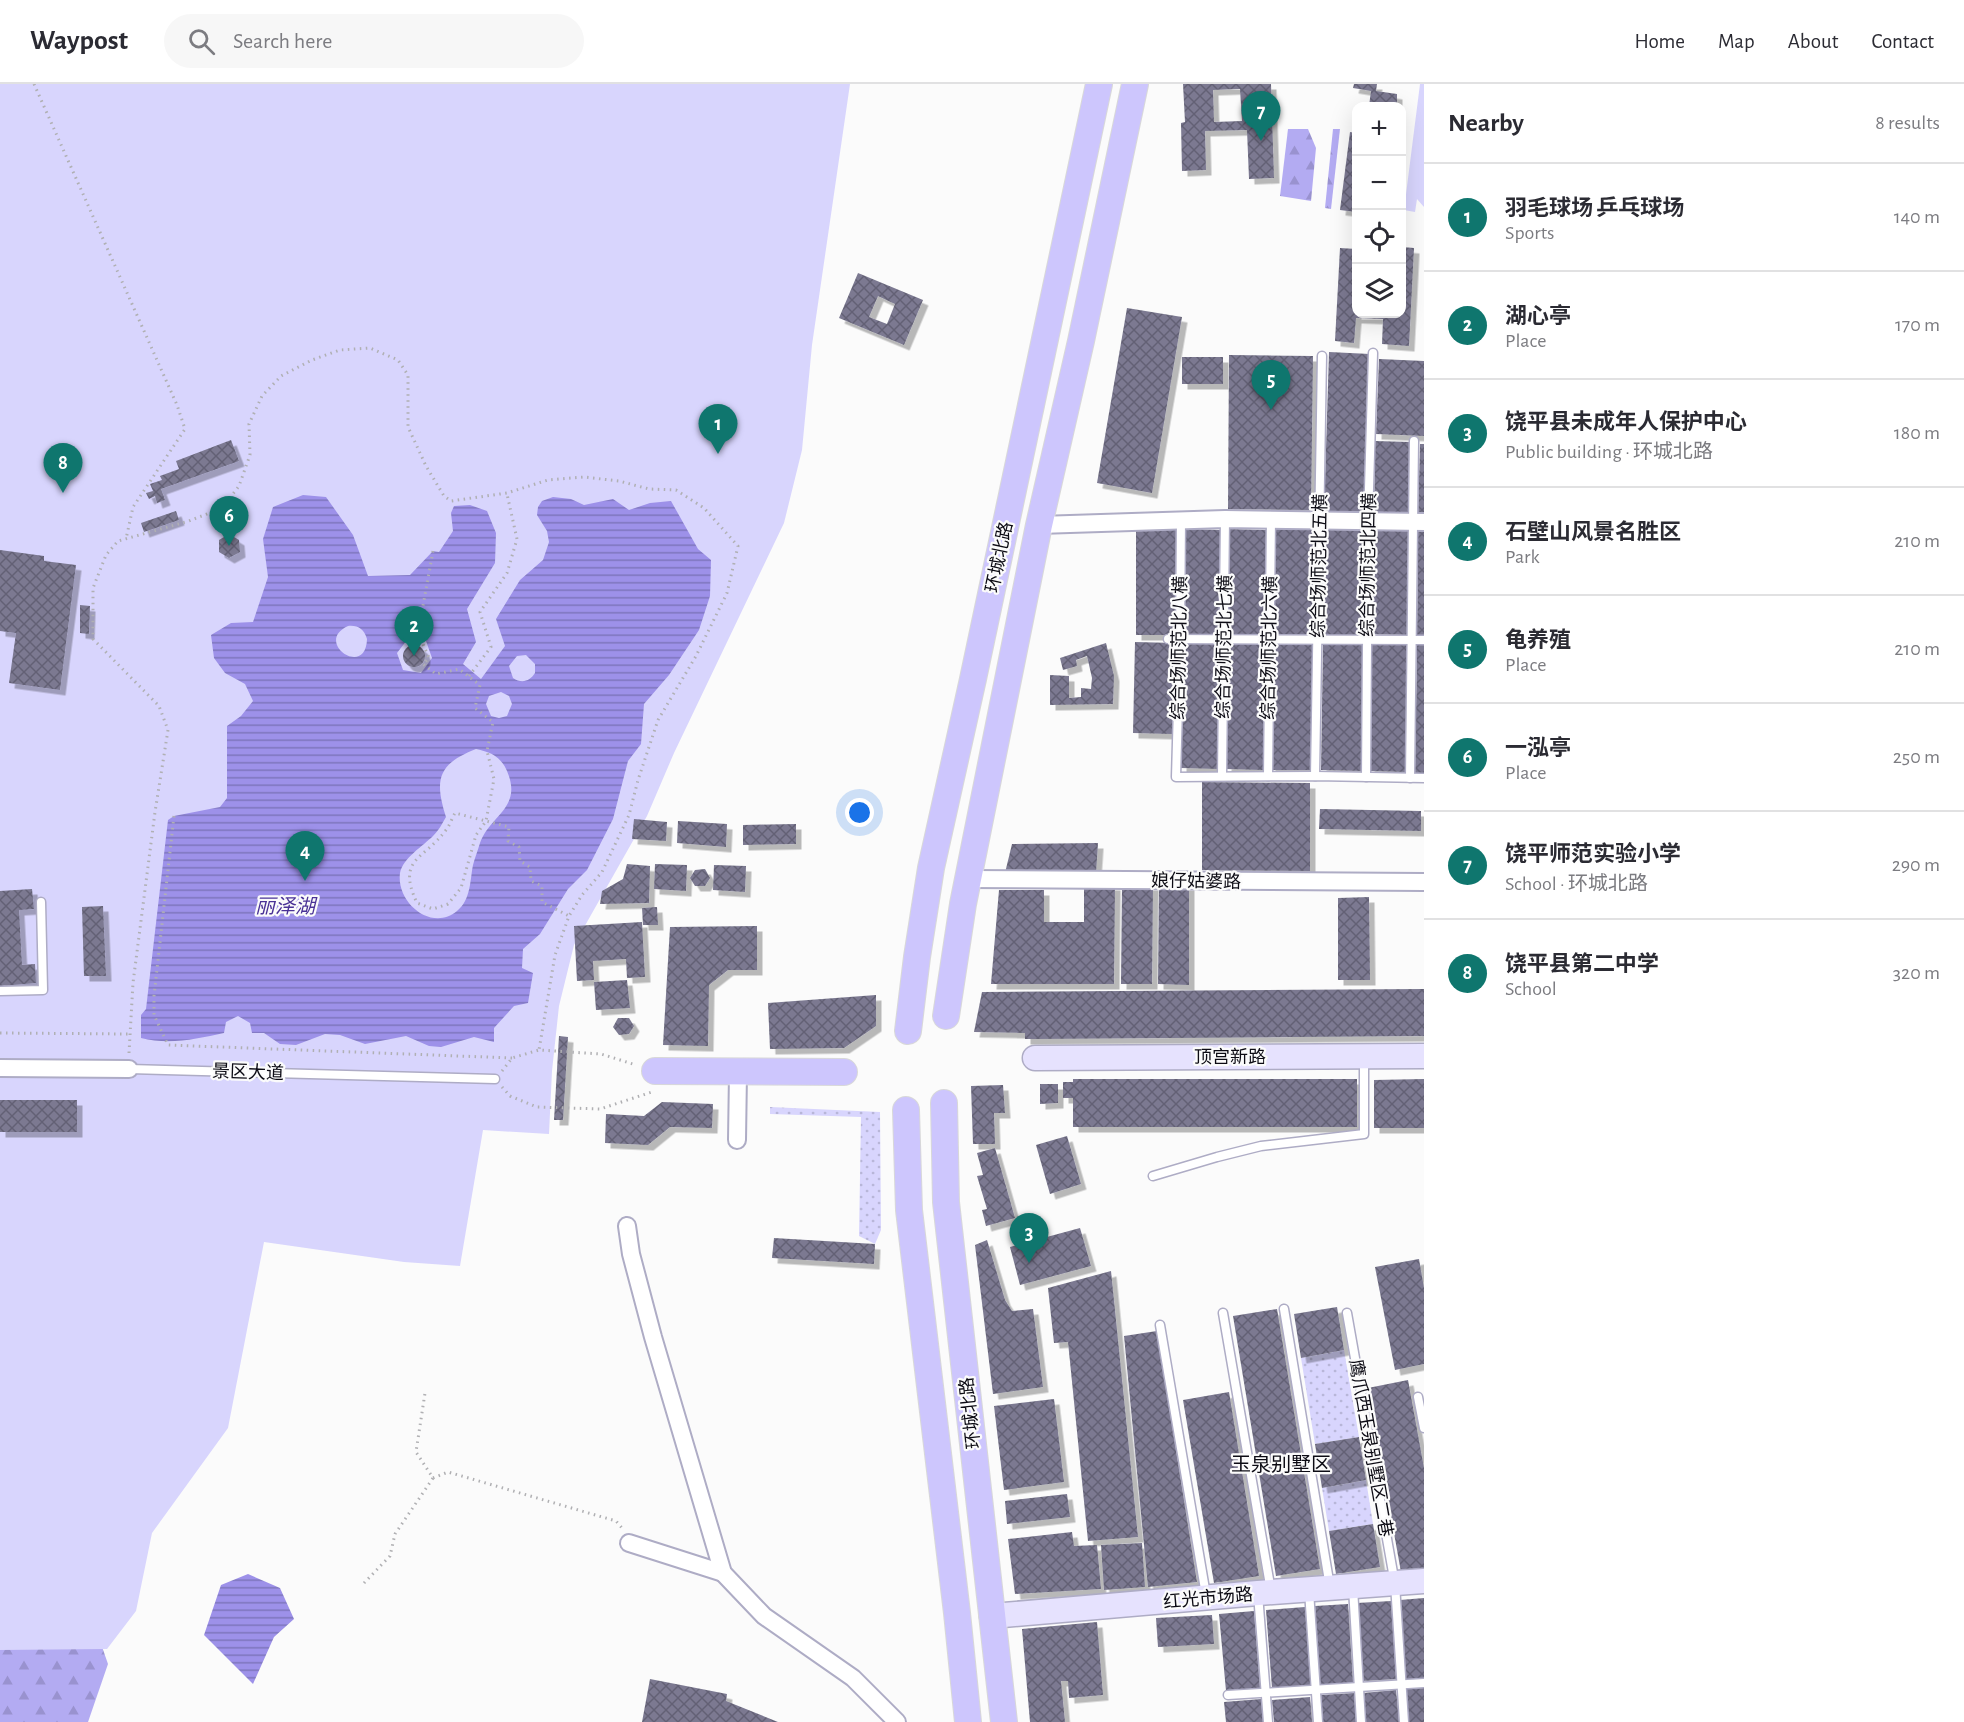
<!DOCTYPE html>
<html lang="en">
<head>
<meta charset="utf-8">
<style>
  :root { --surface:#fff; --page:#f7f7f7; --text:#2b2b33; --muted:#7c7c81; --line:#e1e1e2; --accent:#0f766e }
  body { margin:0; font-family:"Alegreya Sans","Noto Sans SC",sans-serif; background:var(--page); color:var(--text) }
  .controls { position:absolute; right:18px; top:18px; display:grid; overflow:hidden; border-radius:12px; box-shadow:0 6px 24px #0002 }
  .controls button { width:54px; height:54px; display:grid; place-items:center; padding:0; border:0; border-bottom:2px solid var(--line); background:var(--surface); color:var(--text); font:30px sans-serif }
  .you { position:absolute; left:860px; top:729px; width:21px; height:21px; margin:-15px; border:4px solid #fff; border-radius:50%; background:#1a73e8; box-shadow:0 0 0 9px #1a73e833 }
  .badge { display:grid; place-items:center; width:39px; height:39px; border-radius:50%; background:var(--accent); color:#fff; font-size:20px; font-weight:700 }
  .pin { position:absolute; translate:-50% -50px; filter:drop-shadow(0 2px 3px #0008) }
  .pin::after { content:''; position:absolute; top:32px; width:21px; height:18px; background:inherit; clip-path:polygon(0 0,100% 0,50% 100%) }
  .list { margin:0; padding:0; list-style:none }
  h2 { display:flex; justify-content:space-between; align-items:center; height:78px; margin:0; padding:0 24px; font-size:26px }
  h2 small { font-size:20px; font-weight:400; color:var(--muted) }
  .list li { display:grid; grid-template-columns:39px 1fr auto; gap:18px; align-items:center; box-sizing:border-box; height:108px; padding:0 24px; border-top:2px solid var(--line) }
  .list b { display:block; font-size:22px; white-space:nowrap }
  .list p { margin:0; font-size:20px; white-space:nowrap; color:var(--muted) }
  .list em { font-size:20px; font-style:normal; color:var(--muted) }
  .icon { flex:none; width:33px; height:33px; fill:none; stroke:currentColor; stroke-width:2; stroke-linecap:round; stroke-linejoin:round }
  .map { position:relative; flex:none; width:1424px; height:1638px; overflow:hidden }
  header { display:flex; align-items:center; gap:36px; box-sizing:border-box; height:84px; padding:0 30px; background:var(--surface); border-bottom:2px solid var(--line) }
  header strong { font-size:28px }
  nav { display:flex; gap:33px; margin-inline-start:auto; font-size:21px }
  .search { width:420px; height:54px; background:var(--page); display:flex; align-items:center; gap:15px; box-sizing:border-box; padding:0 21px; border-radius:33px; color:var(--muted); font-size:22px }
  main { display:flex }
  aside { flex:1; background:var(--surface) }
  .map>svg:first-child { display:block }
  .grass { fill:url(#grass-dots) }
  .forest { fill:url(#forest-firs) }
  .park { fill:#d8d5fd }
  .water { fill:url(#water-rules); fill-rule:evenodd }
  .building { fill:url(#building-cross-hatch); fill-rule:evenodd; filter:url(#shadow) }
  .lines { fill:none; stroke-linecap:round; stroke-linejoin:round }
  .lane-casing { stroke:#aeacc5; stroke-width:11 }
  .street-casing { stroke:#aeacc5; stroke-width:20 }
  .secondary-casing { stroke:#aeacc5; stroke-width:27 }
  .primary-casing { stroke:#d8d8d9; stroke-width:28 }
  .path { stroke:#b0b0b3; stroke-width:3; stroke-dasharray:1.5 4.5; stroke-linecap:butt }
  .lane { stroke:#fff; stroke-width:8 }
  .street { stroke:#fff; stroke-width:16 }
  .secondary { stroke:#e6e2fe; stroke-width:24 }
  .primary { stroke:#cdc6fd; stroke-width:26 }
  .labels { text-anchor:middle; stroke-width:4.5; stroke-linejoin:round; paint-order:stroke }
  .street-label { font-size:18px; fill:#0c0b14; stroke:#fbfbfb }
  .water-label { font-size:20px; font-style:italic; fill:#4a3296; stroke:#fbfbfb }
  .neighbourhood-label { font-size:20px; fill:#0c0b14; stroke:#fbfbfb }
</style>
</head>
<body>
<header>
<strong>Waypost</strong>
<div class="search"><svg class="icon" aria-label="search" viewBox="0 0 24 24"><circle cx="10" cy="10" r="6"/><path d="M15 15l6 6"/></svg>Search here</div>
<nav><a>Home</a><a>Map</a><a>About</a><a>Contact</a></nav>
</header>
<main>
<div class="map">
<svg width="1424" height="1638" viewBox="0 0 1424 1638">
  <defs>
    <pattern id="grass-dots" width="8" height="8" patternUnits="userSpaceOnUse" patternTransform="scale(1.5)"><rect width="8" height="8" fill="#d8d5fd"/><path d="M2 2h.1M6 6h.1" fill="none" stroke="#b8b6d8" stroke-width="1.8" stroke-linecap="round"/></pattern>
    <pattern id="forest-firs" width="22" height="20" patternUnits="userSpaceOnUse" patternTransform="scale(1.5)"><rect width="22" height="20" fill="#b3abf2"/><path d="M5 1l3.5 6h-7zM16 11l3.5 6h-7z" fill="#9992cf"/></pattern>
    <pattern id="water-rules" width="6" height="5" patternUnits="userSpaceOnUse" patternTransform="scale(1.5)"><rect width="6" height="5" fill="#9d91e9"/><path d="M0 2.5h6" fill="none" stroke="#7e75bc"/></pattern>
    <pattern id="building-cross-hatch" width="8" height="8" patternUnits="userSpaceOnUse" patternTransform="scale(1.5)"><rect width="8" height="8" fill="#7b7991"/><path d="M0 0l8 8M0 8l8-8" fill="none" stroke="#636175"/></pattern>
    <filter id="shadow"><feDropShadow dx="5.5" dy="5.5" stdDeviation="0" flood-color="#0004"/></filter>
  </defs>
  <rect width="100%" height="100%" fill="#fbfbfb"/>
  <g class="grass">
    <polygon points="770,1023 880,1028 881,1146 875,1160 859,1152 861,1033 770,1030"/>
    <polygon points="1344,1266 1359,1353 1315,1360 1301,1274"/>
    <polygon points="1366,1396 1373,1440 1329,1447 1322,1404"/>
  </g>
  <g class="forest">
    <polygon points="1288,45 1308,45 1316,64 1311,117 1280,112"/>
    <polygon points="1333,45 1340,45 1331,125 1325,124"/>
    <polygon points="0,1546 100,1557 108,1580 88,1638 0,1638"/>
  </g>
  <g class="park">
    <polygon points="0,0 850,0 812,261 802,366 784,439 674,669 647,732 574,861 559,922 552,987 549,1050 483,1046 460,1182 404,1178 264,1158 228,1344 152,1449 136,1527 107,1565 0,1566"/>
    <polygon points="1420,0 1424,0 1424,123 1417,115 1415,128 1404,126"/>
  </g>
  <g class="water">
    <path d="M303,411l23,2 27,38 15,41 42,-1 23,-24 6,1 14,-21 -2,-18 3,-7 16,-1 17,6 9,22 -1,30 -28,46 9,33 -13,22 18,15 24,-33 -9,-27 24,-39 23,-20 6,-18 -2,-11 -10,-16 1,-8 4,-6 11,-4 18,2 13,6 29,-6 16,11 21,-7 21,-2 27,48 13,11 -1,36 -11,34 -30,45 -25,29 -3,40 -13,17 -15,58 -26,51 -19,19 -28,45 -17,15 -1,19 11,5 -5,30 -14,3 -20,22v14l-20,-5 -33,10 -12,-1 -23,-10 -41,8 -25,-9 -15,-1 -29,11 -16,-1 -16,-11h-12l-2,-10 -12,-7 -12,6 -2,11c-27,6 -55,12 -83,5v-23l5,-6 22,-189 6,-4 46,-9 7,-9v-72l14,-10 12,-15 -8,-17 -20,-11 -11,-15 -3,-23 20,-12 22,-1 15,-45 -5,-38 10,-32zM348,542c10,-1 16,3 19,13 -1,40 -54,3 -19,-13zM407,556l19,1 6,17 -11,15 -18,-3 -6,-17zM526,571l9,9v9c-5,8 -13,11 -22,5l-4,-12 8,-10zM501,608l8,4 3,8 -5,12 -8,2 -8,-2 -5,-12 3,-8zM476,665c15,3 25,8 31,22 16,37 -17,44 -27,72 -2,7 -5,14 -7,22 -3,15 -2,35 -16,46 -25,21 -61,-8 -57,-38 3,-15 23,-27 33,-37 6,-6 9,-12 13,-19 -12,-38 -8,-53 30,-68z"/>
    <polygon points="248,1490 280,1504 294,1535 274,1553 253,1600 204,1551 221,1501"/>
  </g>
  <g class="building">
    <path d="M1183,0h88l3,94 -25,1 -2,-49 -42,1 1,39 -24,1 -1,-48 4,-1zM1240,5l2,32 -28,1 -1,-32z"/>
    <polygon points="1354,0 1377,0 1376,7 1397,10 1397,22 1369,22 1371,7 1353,4"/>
    <polygon points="1350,48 1356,49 1356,128 1340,126"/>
    <polygon points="1402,163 1414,164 1409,262 1382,260 1383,235 1356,234 1354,259 1335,257 1340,164 1356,165 1356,230 1402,230"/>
    <path d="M858,189l65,27 -19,45 -65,-27zM878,212l17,8 -8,20 -18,-7z"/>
    <polygon points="1127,224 1182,233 1152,409 1097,399"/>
    <polygon points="1329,268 1370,270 1364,430 1324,429"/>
    <polygon points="1229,271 1313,272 1311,426 1228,425"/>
    <rect x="1182" y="273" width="41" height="27"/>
    <polygon points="1379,275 1424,277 1424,352 1376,350"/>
    <polygon points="231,356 239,377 161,405 165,416 157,419 155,412 149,415 146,409 153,407 150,400 162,396 160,392 179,385 176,377"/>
    <polygon points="1375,357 1411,358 1410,431 1374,431"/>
    <polygon points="1420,360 1424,360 1424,432 1418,432"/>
    <polygon points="176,427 179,436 144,448 141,439"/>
    <polygon points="1136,445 1176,446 1175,551 1136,551"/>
    <polygon points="1185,445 1223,446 1221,551 1184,550"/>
    <polygon points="1229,445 1266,446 1265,551 1228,551"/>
    <polygon points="1275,445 1314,446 1312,551 1273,550"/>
    <polygon points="1326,445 1364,446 1363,551 1324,551"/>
    <polygon points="1373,445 1409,445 1408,551 1371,550"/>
    <polygon points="1418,446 1424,446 1424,552 1417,551"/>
    <polygon points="229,450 239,456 240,468 229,474 219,468 219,456"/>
    <polygon points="0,466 44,472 44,477 76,481 60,606 9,599 16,549 0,547"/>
    <polygon points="80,521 90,522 89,550 80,549"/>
    <polygon points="1135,558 1175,559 1172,650 1133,649"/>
    <polygon points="1106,559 1114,592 1113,620 1050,621 1050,591 1069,592 1069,614 1081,613 1081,604 1091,605 1092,594 1087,572 1076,576 1077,582 1063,586 1060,574"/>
    <polygon points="1183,559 1221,560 1219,685 1181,684"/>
    <polygon points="1228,559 1265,559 1263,686 1226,685"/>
    <polygon points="1272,559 1313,560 1311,686 1270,686"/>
    <polygon points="1323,559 1363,560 1362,687 1321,686"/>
    <polygon points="1371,559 1408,560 1406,688 1369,687"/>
    <polygon points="1417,560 1424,560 1424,690 1415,690"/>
    <circle cx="414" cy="572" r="11"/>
    <polygon points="1202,698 1310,699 1310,787 1202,786"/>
    <polygon points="1320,725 1421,727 1421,747 1319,745"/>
    <polygon points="634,735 667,738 666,757 632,755"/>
    <polygon points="678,737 727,740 726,763 677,759"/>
    <polygon points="796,740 796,760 743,761 743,741"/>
    <polygon points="1098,759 1096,790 1005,789 1012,760"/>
    <polygon points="627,780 650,782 649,819 600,820 602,807 623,795"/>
    <polygon points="655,780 687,781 686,807 654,805"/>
    <polygon points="714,781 746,782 745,808 713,806"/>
    <polygon points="705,785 710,794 705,802 695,802 690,794 695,786"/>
    <polygon points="1084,800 1115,801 1114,900 991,900 999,806 1044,806 1044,838 1084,838"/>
    <polygon points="1122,801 1153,801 1152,900 1121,900"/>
    <polygon points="1159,801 1189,801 1189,901 1158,900"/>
    <polygon points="32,805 34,825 19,826 22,881 35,880 36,899 0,902 0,807"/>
    <polygon points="1369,813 1370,896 1338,896 1338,814"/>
    <polygon points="103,822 106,892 84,892 82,823"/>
    <polygon points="657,823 658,841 643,841 642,824"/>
    <polygon points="642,838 645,893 627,894 626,875 593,877 594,896 577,897 574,842"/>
    <polygon points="757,842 757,886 728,886 709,901 708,962 663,961 670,843"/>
    <polygon points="627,896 630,924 596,926 594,898"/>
    <polygon points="1424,905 1424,952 1035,955 1025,955 1025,949 974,948 982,908"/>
    <polygon points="876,911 876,942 844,964 770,965 768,919"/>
    <polygon points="618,934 629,934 634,942 629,950 619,951 613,943"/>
    <polygon points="559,952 568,953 563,1036 554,1036"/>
    <polygon points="1073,995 1357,995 1357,1043 1073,1043 1073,1014 1063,1014 1063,998 1073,998"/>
    <polygon points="1424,995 1424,1044 1374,1044 1374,996"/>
    <polygon points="1040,1000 1058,1000 1058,1019 1040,1020"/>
    <polygon points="1003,1001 1005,1029 994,1029 995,1060 973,1060 971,1002"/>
    <rect x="0" y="1016" width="77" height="32"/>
    <polygon points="662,1018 713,1020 712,1044 670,1043 648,1061 605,1059 606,1030 644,1032"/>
    <polygon points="1067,1052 1081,1100 1050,1110 1036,1061"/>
    <polygon points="995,1064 1015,1134 986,1142 982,1126 987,1125 977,1092 983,1091 977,1069"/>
    <polygon points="1080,1144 1091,1182 1020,1201 1010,1163"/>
    <polygon points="774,1154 875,1160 874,1180 772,1174"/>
    <polygon points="987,1156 1005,1216 1012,1227 1033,1225 1043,1303 993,1310 975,1161"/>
    <polygon points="1419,1175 1424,1204 1424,1280 1395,1286 1375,1183"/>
    <polygon points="1111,1187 1138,1453 1088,1457 1068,1258 1054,1259 1048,1204"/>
    <polygon points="1337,1223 1344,1266 1301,1274 1294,1230"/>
    <polygon points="1277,1225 1320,1485 1276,1492 1233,1232"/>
    <polygon points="1157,1247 1197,1498 1148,1503 1124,1252"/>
    <polygon points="1408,1296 1424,1384 1424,1484 1401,1488 1368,1304"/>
    <polygon points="1229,1308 1259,1492 1214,1499 1183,1316"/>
    <polygon points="1054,1315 1064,1398 1004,1406 994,1322"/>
    <polygon points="1359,1353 1366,1396 1322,1404 1315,1360"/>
    <polygon points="1067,1410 1070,1433 1007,1440 1005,1417"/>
    <polygon points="1373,1440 1380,1483 1336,1490 1329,1447"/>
    <polygon points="1072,1448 1074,1462 1097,1461 1101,1505 1015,1510 1008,1455"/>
    <polygon points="1142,1459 1145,1503 1104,1506 1101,1461"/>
    <polygon points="1424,1514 1424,1595 1406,1596 1400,1516"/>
    <polygon points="1391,1517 1396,1595 1362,1597 1357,1519"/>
    <polygon points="1348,1520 1353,1599 1320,1601 1315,1522"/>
    <polygon points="1305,1523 1311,1601 1272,1604 1266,1526"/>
    <polygon points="1254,1527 1260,1604 1226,1607 1219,1530"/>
    <polygon points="1212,1531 1214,1560 1158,1563 1156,1534"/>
    <polygon points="1097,1538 1103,1611 1069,1614 1068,1597 1061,1597 1065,1638 1030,1638 1022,1545"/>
    <polygon points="650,1595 727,1610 726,1617 778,1638 642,1638"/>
    <polygon points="1424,1604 1424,1638 1409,1638 1406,1605"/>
    <polygon points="1396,1606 1399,1638 1365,1638 1363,1609"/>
    <polygon points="1354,1609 1356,1638 1322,1638 1320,1611"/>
    <polygon points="1310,1613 1312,1638 1274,1638 1272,1616"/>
    <polygon points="1261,1615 1263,1638 1226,1638 1224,1618"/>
  </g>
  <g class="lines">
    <defs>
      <g id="lane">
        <polyline points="1181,436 1180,554 1176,693 1315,692 1424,694"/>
        <polyline points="1168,555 1424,556"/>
        <polyline points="1222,692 1225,435"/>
        <polyline points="1268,692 1271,435"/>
        <polyline points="1315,692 1322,272"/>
        <polyline points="1366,693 1368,438 1373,269"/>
        <polyline points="1410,694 1414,357"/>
        <polyline points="0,907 43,906 41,818"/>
        <polyline points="129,985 495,995"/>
        <polyline points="1153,1092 1217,1073 1261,1062 1364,1050 1364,975"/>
        <polyline points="1284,1225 1330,1503"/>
        <polyline points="1223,1229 1271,1507"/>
        <polyline points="1347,1229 1395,1500 1404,1638"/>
        <polyline points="1160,1241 1206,1511"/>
        <polyline points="1418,1313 1424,1344"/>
        <polyline points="1353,1504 1361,1638"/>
        <polyline points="1309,1507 1318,1638"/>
        <polyline points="1258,1510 1268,1638"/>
        <polyline points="1228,1611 1424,1599"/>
      </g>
      <g id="street">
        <polyline points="1039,441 1225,435 1424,438"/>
        <polyline points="968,795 1424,798"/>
        <polyline points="0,984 129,985"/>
        <polyline points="737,1056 738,989"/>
        <polyline points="627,1142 631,1170 653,1253 723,1489 764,1532 853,1594 897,1638"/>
        <polyline points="629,1459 723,1489"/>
      </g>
      <g id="secondary">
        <polyline points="1035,974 1424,972"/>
        <polyline points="992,1532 1258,1509 1424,1497"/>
      </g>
      <g id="primary">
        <polyline points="946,932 963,820 1039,441 1081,257 1135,0"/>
        <polyline points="908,947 917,873 931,784 973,595 1099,0"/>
        <polyline points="655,987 844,988"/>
        <polyline points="944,1019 946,1118 1004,1638"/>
        <polyline points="906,1026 909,1126 957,1529 968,1638"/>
      </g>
    </defs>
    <use href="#lane" class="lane-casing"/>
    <use href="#street" class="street-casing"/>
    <use href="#secondary" class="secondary-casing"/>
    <use href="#primary" class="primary-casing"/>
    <g class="path">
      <polyline points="34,0 177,321 185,345 133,423 126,455"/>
      <path d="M433,467l-17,93h7l6,14 -6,6 13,10 23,-5 21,16 -5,23 18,14 -6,29 7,28 -8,42 -10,14 -15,53 -13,16 -15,5 -16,-6c-21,-45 7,-43 29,-73 4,-5 6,-12 9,-17l54,14 -1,14 11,6 1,14 10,6 1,14 11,5v16l27,14"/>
      <polyline points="469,592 491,563 480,528 507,489 517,455 507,410"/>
      <polyline points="174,732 154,912 154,931 168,961 512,974"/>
      <polyline points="0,949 130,950"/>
      <polyline points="129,969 133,899 155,728 168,646 159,622 93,555 93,504 106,471 118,457 189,437 222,424 239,402 250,371 249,340 262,312 281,292 312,276 340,266 370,264 398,276 408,291 408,343 426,382 444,412 451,417 507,409 548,396 584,393 619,397 649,405 676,406 704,424 738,462 727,509 696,572 658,636 638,696 629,731 602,788 582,811 569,832 555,871 539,966"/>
      <polyline points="502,987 512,974 539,966 601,970 636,981"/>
      <polyline points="502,1003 510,1012 537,1023 600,1025 652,1008"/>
      <polyline points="433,1394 448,1388 616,1437 622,1444"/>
      <polyline points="364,1499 390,1472 395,1450 433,1394 416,1368 425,1309"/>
    </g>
    <use href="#lane" class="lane"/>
    <use href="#street" class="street"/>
    <use href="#secondary" class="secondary"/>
    <use href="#primary" class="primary"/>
  </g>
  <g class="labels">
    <g class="street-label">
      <text transform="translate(999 473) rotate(-78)" y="6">环城北路</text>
      <text transform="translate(1368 481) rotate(-89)" y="6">综合场师范北四横</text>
      <text transform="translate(1319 482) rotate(-89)" y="6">综合场师范北五横</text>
      <text transform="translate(1224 563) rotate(-89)" y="6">综合场师范北七横</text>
      <text transform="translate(1179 564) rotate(-89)" y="6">综合场师范北八横</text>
      <text transform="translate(1269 564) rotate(-89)" y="6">综合场师范北六横</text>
      <text transform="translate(1196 797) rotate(1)" y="6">娘仔姑婆路</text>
      <text x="1230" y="979">顶宫新路</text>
      <text transform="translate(248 988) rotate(2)" y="6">景区大道</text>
      <text transform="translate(970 1329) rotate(-96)" y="6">环城北路</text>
      <text transform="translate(1371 1364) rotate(80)" y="6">鹰爪西玉泉别墅区二巷</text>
      <text transform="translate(1208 1514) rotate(-5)" y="6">红光市场路</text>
    </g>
    <g class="water-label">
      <text x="285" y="829">丽泽湖</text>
    </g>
    <g class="neighbourhood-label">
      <text x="1281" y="1387">玉泉别墅区</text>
    </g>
  </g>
</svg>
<div class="controls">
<button>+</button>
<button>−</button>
<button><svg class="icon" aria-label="locate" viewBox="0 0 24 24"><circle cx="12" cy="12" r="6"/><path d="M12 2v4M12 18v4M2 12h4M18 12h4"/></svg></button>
<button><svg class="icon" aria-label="layers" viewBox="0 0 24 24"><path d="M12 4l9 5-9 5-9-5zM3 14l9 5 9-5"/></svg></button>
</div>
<div class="you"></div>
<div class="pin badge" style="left:718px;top:370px">1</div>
<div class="pin badge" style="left:414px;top:572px">2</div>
<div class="pin badge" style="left:1029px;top:1179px">3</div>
<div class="pin badge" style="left:305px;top:797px">4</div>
<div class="pin badge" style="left:1271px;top:326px">5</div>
<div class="pin badge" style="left:229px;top:462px">6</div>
<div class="pin badge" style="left:1261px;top:57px">7</div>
<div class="pin badge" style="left:63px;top:409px">8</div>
</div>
<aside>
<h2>Nearby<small>8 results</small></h2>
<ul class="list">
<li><span class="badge">1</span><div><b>羽毛球场 乒乓球场</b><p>Sports</p></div><em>140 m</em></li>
<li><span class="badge">2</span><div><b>湖心亭</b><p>Place</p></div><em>170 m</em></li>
<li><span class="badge">3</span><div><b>饶平县未成年人保护中心</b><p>Public building · 环城北路</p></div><em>180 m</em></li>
<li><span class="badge">4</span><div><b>石壁山风景名胜区</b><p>Park</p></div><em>210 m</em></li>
<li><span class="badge">5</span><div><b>龟养殖</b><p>Place</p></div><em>210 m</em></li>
<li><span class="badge">6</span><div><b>一泓亭</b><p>Place</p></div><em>250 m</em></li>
<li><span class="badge">7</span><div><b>饶平师范实验小学</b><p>School · 环城北路</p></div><em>290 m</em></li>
<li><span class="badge">8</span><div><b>饶平县第二中学</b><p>School</p></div><em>320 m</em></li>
</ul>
</aside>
</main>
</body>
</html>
